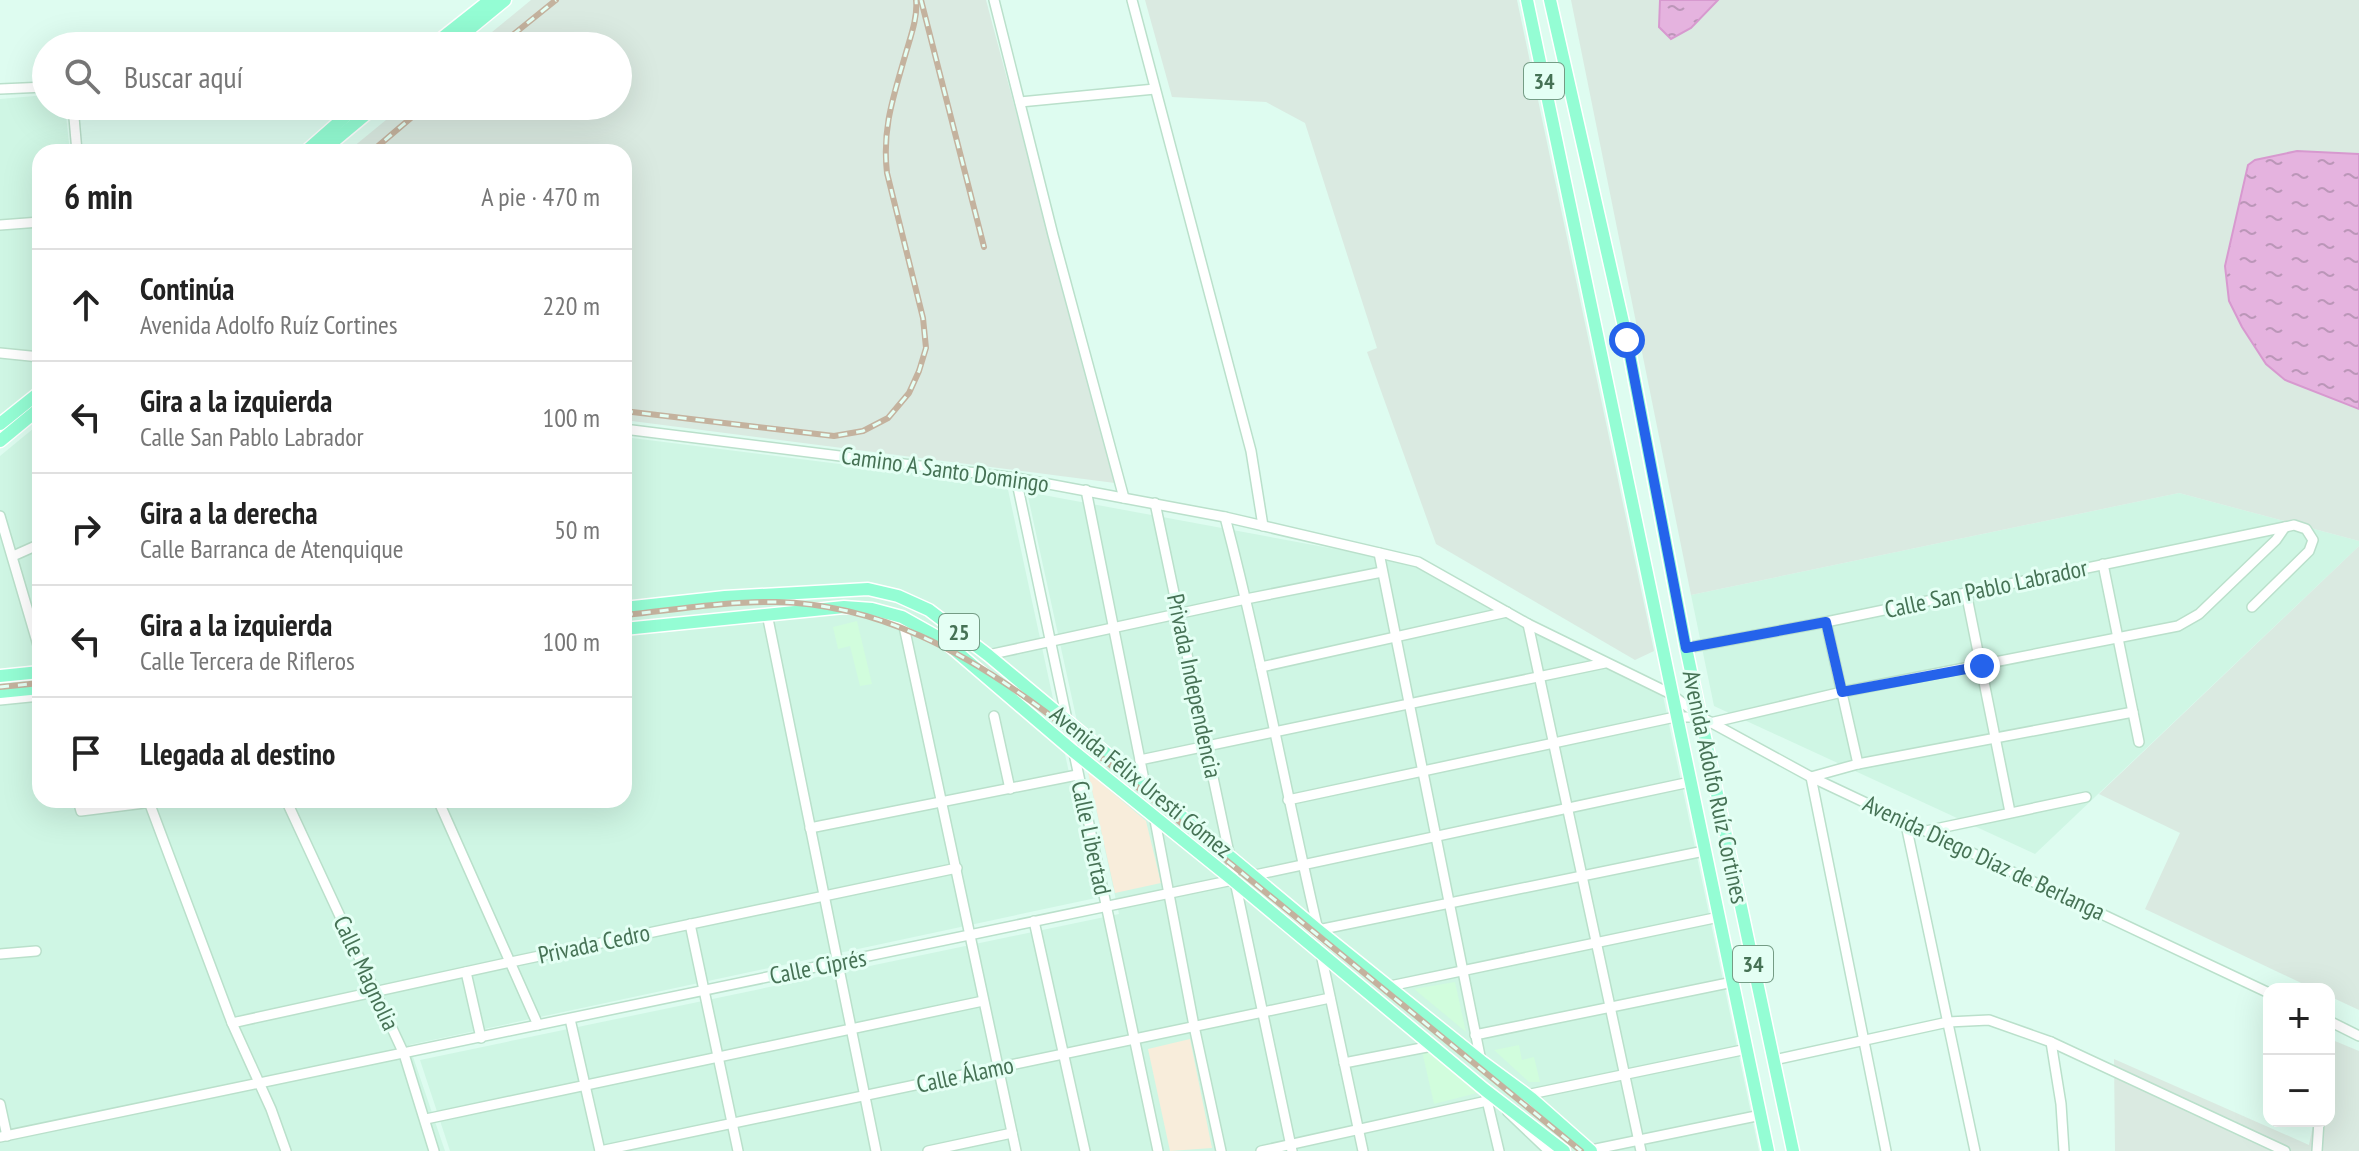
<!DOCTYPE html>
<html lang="es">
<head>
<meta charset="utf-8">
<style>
  :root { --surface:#fff; --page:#f2f2f2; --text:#222; --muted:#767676; --line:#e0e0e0 }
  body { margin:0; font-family:"PT Sans Narrow",sans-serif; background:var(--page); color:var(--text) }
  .controls { position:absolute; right:24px; bottom:24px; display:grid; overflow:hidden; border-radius:16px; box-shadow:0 8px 32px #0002 }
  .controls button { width:72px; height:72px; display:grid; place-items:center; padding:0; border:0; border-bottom:2px solid var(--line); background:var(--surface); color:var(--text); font:40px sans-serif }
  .stop { position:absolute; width:24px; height:24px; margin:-18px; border:6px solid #2563eb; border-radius:50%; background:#fff }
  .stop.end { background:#2563eb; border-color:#fff; box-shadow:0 2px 8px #0008 }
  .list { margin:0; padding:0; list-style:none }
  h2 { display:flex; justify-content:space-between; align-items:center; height:104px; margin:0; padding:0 32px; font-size:34px }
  h2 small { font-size:26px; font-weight:400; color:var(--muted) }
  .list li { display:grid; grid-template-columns:52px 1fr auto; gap:24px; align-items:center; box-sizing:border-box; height:112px; padding:0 32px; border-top:2px solid var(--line) }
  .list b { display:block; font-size:30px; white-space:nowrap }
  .list p { margin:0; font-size:26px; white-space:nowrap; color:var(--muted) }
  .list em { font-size:26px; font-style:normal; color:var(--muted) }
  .icon { flex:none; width:44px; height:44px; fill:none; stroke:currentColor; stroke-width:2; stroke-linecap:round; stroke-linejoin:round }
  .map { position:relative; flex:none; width:2359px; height:1151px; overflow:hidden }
  .search { position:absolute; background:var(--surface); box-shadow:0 8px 32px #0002; left:32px; top:32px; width:600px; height:88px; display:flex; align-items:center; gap:20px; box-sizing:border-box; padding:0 28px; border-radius:44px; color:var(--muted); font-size:30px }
  .panel { position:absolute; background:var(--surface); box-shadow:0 8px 32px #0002; left:32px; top:144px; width:600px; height:664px; border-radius:24px }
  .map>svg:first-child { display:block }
  .residential { fill:#cff6e4 }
  .commercial { fill:#d1fddd }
  .industrial { fill:#daeae1 }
  .education { fill:#f8eddb }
  .water { fill:url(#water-ripples); stroke:#d799cf; stroke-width:2 }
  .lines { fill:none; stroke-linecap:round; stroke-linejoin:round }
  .minor-casing { stroke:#bae0cb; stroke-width:12 }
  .major-casing { stroke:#fff; stroke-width:15 }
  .minor { stroke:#fff; stroke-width:9 }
  .major { stroke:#94fdd4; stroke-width:12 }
  .rail-casing { stroke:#c4b29e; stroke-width:6 }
  .rail { stroke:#e4fff4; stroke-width:3; stroke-dasharray:9; stroke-linecap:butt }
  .route { stroke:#2563eb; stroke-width:10 }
  .labels { text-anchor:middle; stroke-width:6; stroke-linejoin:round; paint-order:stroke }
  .shield { fill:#e4fff4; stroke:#759c85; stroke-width:2 }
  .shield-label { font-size:22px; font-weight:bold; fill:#467255 }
  .street-label { font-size:24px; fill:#467255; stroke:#e4fff4 }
</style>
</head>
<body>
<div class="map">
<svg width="2359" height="1151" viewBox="0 0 2359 1151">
  <defs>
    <pattern id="water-ripples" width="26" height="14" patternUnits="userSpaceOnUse" patternTransform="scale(2)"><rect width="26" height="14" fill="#e5b3df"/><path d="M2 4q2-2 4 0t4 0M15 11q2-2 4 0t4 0" fill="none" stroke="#bb96b8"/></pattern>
  </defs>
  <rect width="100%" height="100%" fill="#defcf0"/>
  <g class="residential">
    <polygon points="46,95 46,106 65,106 70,152 40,152 40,386 0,418 0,99"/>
    <polygon points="40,423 40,800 624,800 624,437 1007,485 1096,898 409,1045 445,1151 0,1151 0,456"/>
    <polygon points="1027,492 1422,565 1662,691 1759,1151 450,1151 420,1060 1119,914"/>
    <polygon points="2179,493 2359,541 2359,546 2035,854 1714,706 1691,595"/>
  </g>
  <g class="commercial">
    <polygon points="857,621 872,684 860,686 850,646 838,649 833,627"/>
    <polygon points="1455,982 1466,1032 1414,989"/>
    <polygon points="1519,1045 1522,1060 1534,1057 1540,1082 1529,1082 1494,1050"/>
    <polygon points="1431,1050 1481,1092 1434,1104 1422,1051"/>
  </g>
  <g class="industrial">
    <polygon points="531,0 986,0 1115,483 624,420 624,152 347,152 403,106 618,106 618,46 475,46"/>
    <polygon points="1145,0 1517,0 1654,651 1635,660 1436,544 1367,352 1377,348 1305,123 1266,102 1172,97"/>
    <polygon points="1571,0 2359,0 2359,541 2179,493 1691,595"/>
    <polygon points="2359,546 2359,1010 2329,996 2329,989 2314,989 2145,909 2180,833 2099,794"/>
    <polygon points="2330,1039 2359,1051 2359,1151 2115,1151 2114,1059 2309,1145 2314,1121 2329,1121"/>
  </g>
  <g class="education">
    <polygon points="1088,772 1146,821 1161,883 1115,893"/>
    <polygon points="1190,1039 1212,1148 1170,1151 1148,1049"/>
  </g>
  <g class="water">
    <polygon points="1660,0 1718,0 1691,28 1671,39 1659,27"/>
    <polygon points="2297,151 2359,154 2359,409 2285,380 2266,364 2242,327 2229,301 2225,266 2248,165 2255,160"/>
  </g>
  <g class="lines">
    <defs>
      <g id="minor">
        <polyline points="994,0 1053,235 1124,498"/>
        <polyline points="1132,0 1251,451 1263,526"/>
        <polyline points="0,89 46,87"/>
        <polyline points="1020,102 1155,89"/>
        <polyline points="73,106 77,152"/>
        <polyline points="0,225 40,222"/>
        <polyline points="0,353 40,357"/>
        <polyline points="624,429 1016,478 1225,517 1418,562 1528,624 1671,694 1701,717 1811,777 2269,993"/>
        <polyline points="1016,478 1158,1151"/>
        <polyline points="1086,490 1140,760"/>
        <polyline points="1155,503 1292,1151"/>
        <polyline points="0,516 40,652"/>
        <path d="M1225,517c36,137 61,275 93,413l386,-79"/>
        <polyline points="1379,553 1481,1061"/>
        <polyline points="13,556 40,544"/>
        <polyline points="2103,564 2139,742"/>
        <polyline points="1966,592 2010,812"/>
        <polyline points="767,614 876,1151"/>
        <polyline points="902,617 1016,1151"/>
        <polyline points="1826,622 1858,764"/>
        <polyline points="1528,624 1641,1151"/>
        <polyline points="1686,648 1826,622 2285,527 2294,525 2306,529 2313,540 2309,551 2252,607"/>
        <polyline points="988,655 1246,599 1382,572"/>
        <polyline points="1261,667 1507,612"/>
        <polyline points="0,700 40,696"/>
        <polyline points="994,716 1010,789"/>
        <polyline points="1710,723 1842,692 2178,626 2199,614 2276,540 2285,527"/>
        <polyline points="1145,785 1140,760 1605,663"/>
        <polyline points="78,800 81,811 168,800"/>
        <polyline points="286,800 404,1054 434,1151"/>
        <polyline points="438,800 538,1025"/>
        <polyline points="1288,800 1675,717 1701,717"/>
        <polyline points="149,802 232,1023 271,1109 286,1151"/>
        <polyline points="1154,815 1194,1026 1221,1151"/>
        <polyline points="1905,820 1975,1151"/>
        <polyline points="810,828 1077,775"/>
        <polyline points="1926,831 2086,797"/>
        <polyline points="1255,875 1690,782"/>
        <polyline points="1034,921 1085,1151"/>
        <polyline points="690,924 738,1151"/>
        <polyline points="0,954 36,951"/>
        <polyline points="1321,954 1363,1151"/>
        <polyline points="466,972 481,1038"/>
        <polyline points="1390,986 1719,917"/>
        <polyline points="570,1019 600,1151"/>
        <polyline points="2329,1021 2359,1036"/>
        <polyline points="232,1023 511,962 957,868"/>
        <polyline points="1475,1035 1733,982"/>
        <polyline points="2051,1042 2061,1104 2064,1151"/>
        <polyline points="1774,1060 1948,1022 1989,1020 2051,1042 2285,1151"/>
        <polyline points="1344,1063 1432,1046"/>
        <polyline points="1526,1095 1747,1049"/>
        <polyline points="1486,1096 1499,1151"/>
        <polyline points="0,1104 7,1136"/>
        <polyline points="1508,1112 1549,1151"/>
        <polyline points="426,1119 983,1001"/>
        <polyline points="0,1137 1233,880"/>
        <polyline points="1596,1149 1761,1115"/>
        <polyline points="600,1151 1330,998"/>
        <polyline points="928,1151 1012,1133"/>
        <polyline points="1261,1151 1487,1101"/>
        <polyline points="1886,1151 1811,777 1858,764 2133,712"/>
        <polyline points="2317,1151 2319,1121"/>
      </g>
      <g id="major">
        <polyline points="1527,0 1768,1151"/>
        <polyline points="1550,0 1627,340 1686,648 1793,1151"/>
        <polyline points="432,46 490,0"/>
        <polyline points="449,46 505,0"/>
        <polyline points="305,152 357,106"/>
        <polyline points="321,152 376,106"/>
        <polyline points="0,424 40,392"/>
        <polyline points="0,441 40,408"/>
        <polyline points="624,608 725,597 868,589 898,596 929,610 988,655 1318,930 1481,1061 1531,1098 1591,1151"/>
        <polyline points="624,629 844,607 872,609 902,617 943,640 1073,751 1233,880 1485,1090 1564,1151"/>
        <polyline points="0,676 40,672"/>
        <polyline points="0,692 40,688"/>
      </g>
    </defs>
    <use href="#minor" class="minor-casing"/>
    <use href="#major" class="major-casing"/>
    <use href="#minor" class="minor"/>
    <use href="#major" class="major"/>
    <defs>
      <g id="rail">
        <polyline points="921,0 984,247"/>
        <polyline points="499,46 556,0"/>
        <polyline points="371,152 425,106"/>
        <path d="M624,411l210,25 29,-5 25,-13 21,-25 10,-22 7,-23 -3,-30 -36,-145c-5,-44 6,-75 18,-117 5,-18 13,-38 11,-56"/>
        <path d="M624,615c50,-5 101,-14 152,-13 103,2 191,51 271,111l534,438"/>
        <polyline points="0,687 40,683"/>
      </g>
    </defs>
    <use href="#rail" class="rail-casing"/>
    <use href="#rail" class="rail"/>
  </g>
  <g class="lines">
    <polyline class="route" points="1627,340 1686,648 1826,622 1842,692 1982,666"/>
  </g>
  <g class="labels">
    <g class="shield">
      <rect x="1524" y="63" width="40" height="36" rx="6"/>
      <rect x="939" y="614" width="40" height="36" rx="6"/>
      <rect x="1733" y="946" width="40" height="36" rx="6"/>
    </g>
    <g class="shield-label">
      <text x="1544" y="89">34</text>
      <text x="959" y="640">25</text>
      <text x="1753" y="972">34</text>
    </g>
    <g class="street-label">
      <text transform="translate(945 470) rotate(8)" y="8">Camino A Santo Domingo</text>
      <text transform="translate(1986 589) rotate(-12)" y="8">Calle San Pablo Labrador</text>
      <text transform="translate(1194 686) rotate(78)" y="8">Privada Independencia</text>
      <text transform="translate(1141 782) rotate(39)" y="8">Avenida Félix Uresti Gómez</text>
      <text transform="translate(1715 787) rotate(78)" y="8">Avenida Adolfo Ruíz Cortines</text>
      <text transform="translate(1091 838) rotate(78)" y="8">Calle Libertad</text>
      <text transform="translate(1984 858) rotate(25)" y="8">Avenida Diego Díaz de Berlanga</text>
      <text transform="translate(594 944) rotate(-12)" y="8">Privada Cedro</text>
      <text transform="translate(818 967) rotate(-11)" y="8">Calle Ciprés</text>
      <text transform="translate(366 973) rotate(65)" y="8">Calle Magnolia</text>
      <text transform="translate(965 1075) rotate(-12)" y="8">Calle Álamo</text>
    </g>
  </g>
</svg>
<div class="controls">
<button>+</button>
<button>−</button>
</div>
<div class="stop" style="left:1627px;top:340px"></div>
<div class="stop end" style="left:1982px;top:666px"></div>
<div class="search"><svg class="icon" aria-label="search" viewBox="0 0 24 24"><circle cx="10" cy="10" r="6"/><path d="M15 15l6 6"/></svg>Buscar aquí</div>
<section class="panel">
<h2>6 min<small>A pie · 470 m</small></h2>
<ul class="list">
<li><svg class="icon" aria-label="ahead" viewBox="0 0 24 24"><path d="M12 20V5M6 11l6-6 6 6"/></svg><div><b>Continúa</b><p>Avenida Adolfo Ruíz Cortines</p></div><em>220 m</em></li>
<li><svg class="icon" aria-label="left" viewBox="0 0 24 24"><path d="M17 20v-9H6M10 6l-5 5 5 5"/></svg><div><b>Gira a la izquierda</b><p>Calle San Pablo Labrador</p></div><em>100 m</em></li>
<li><svg class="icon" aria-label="right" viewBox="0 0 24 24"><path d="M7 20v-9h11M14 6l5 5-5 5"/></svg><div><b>Gira a la derecha</b><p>Calle Barranca de Atenquique</p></div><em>50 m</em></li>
<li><svg class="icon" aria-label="left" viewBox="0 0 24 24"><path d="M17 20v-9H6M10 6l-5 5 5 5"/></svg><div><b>Gira a la izquierda</b><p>Calle Tercera de Rifleros</p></div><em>100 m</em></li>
<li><svg class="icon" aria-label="arrive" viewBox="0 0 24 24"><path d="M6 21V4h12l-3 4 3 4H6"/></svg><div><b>Llegada al destino</b></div></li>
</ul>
</section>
</div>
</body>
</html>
